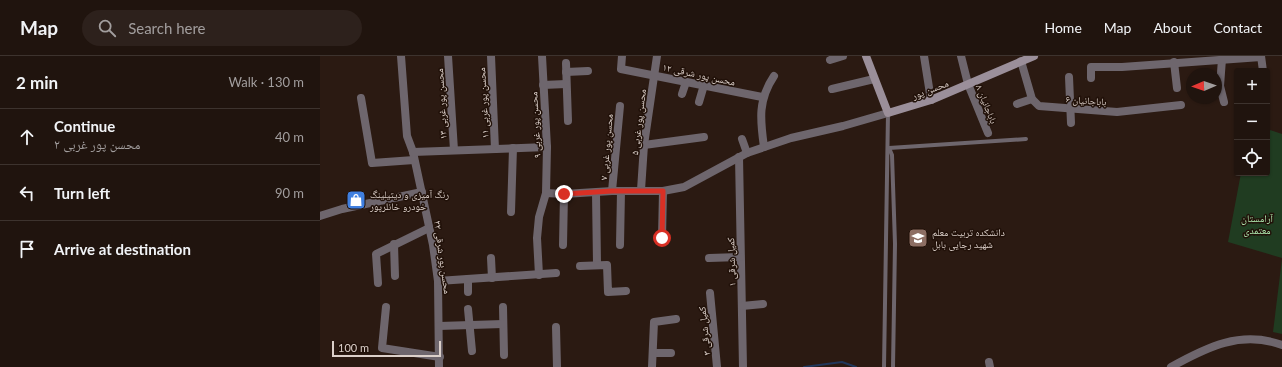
<!DOCTYPE html>
<html lang="en">
<head>
<meta charset="utf-8">
<style>
  :root { --surface:#20140e; --page:#2d211c; --text:#f1f3f6; --muted:#a29e9e; --line:#3d332e }
  body { margin:0; font-family:Lato,"Noto Naskh Arabic",sans-serif; background:var(--page); color:var(--text) }
  .controls { position:absolute; right:12px; top:12px; display:grid; overflow:hidden; border-radius:4px; box-shadow:0 1px 3px #0004 }
  .controls button { width:36px; height:36px; display:grid; place-items:center; padding:0; border:0; border-bottom:1px solid var(--line); background:var(--surface); color:var(--text); font:20px sans-serif }
  .compass { position:absolute; left:866px; top:12px; width:36px; height:36px; border-radius:50%; background:var(--surface); box-shadow:0 1px 3px #0004; rotate:268deg }
  .scale { position:absolute; left:12px; bottom:10px; width:109px; box-sizing:border-box; padding-left:4px; border:2px solid #dcd0ca; border-top:0; font-size:11px; line-height:14px; white-space:nowrap; color:#dcd0ca; -webkit-text-stroke:3px #211109; paint-order:stroke }
  .stop { position:absolute; width:12px; height:12px; margin:-9px; border:3px solid #d93025; border-radius:50%; background:#fff }
  .stop.end { background:#d93025; border-color:#fff; box-shadow:0 1px 4px #0008 }
  .list { margin:0; padding:0; list-style:none }
  h2 { display:flex; justify-content:space-between; align-items:center; height:52px; margin:0; padding:0 16px; font-size:17px }
  h2 small { font-size:13px; font-weight:400; color:var(--muted) }
  .list li { display:grid; grid-template-columns:26px 1fr auto; gap:12px; align-items:center; box-sizing:border-box; height:56px; padding:0 16px; border-top:1px solid var(--line) }
  .list b { display:block; font-size:15px; white-space:nowrap }
  .list p { margin:0; font-size:13px; white-space:nowrap; color:var(--muted) }
  .list em { font-size:13px; font-style:normal; color:var(--muted) }
  .icon { flex:none; width:22px; height:22px; fill:none; stroke:currentColor; stroke-width:2; stroke-linecap:round; stroke-linejoin:round }
  .map { position:relative; flex:none; width:962px; height:311px; overflow:hidden }
  header { display:flex; align-items:center; gap:24px; box-sizing:border-box; height:56px; padding:0 20px; background:var(--surface); border-bottom:1px solid var(--line) }
  header strong { font-size:19px }
  nav { display:flex; gap:22px; margin-inline-start:auto; font-size:14px }
  .search { width:280px; height:36px; background:var(--page); display:flex; align-items:center; gap:10px; box-sizing:border-box; padding:0 14px; border-radius:22px; color:var(--muted); font-size:15px }
  main { display:flex }
  aside { flex:1; background:var(--surface) }
  .map>svg:first-child { display:block }
  .green { fill:#203c21 }
  .lines { fill:none; stroke-linecap:round; stroke-linejoin:round }
  .stream { stroke:#20375b; stroke-width:2 }
  .service { stroke:#6e666d; stroke-width:4 }
  .minor { stroke:#6e666d; stroke-width:8 }
  .tertiary { stroke:#6e666d; stroke-width:8 }
  .secondary { stroke:#9b8f9a; stroke-width:8 }
  .route { stroke:#d93025; stroke-width:5 }
  .labels { text-anchor:middle; stroke-width:3; stroke-linejoin:round; paint-order:stroke }
  .street-label { font-size:10px; fill:#dcd0ca; stroke:#211109 }
  .poi-label { font-size:10px; fill:#dcd0ca; stroke:#211109; text-anchor:start }
  .park-label { font-size:10px; fill:#afebb0; stroke:#211109 }
</style>
</head>
<body>
<header>
<strong>Map</strong>
<div class="search"><svg class="icon" aria-label="search" viewBox="0 0 24 24"><circle cx="10" cy="10" r="6"/><path d="M15 15l6 6"/></svg>Search here</div>
<nav><a>Home</a><a>Map</a><a>About</a><a>Contact</a></nav>
</header>
<main>
<aside>
<h2>2 min<small>Walk · 130 m</small></h2>
<ul class="list">
<li><svg class="icon" aria-label="ahead" viewBox="0 0 24 24"><path d="M12 20V5M6 11l6-6 6 6"/></svg><div><b>Continue</b><p>محسن پور غربی ۲</p></div><em>40 m</em></li>
<li><svg class="icon" aria-label="left" viewBox="0 0 24 24"><path d="M17 20v-9H6M10 6l-5 5 5 5"/></svg><div><b>Turn left</b></div><em>90 m</em></li>
<li><svg class="icon" aria-label="arrive" viewBox="0 0 24 24"><path d="M6 21V4h12l-3 4 3 4H6"/></svg><div><b>Arrive at destination</b></div></li>
</ul>
</aside>
<div class="map">
<svg width="962" height="311" viewBox="0 0 962 311">
  <rect width="100%" height="100%" fill="#2b1a12"/>
  <g class="green">
    <polygon points="947,73 962,78 962,202 908,186 921,117 947,117"/>
    <polygon points="962,203 962,278 953,276"/>
  </g>
  <g class="lines">
    <polyline class="stream" points="484,311 522,306 536,311"/>
    <g class="service">
      <polyline points="569,92 572,99 575,188 573,311"/>
      <polyline points="569,92 706,83"/>
      <polyline points="564,311 568,57"/>
    </g>
    <g class="minor">
      <polyline points="81,0 87,80 93,96 113,189 118,225 119,311"/>
      <polyline points="128,0 134,94"/>
      <polyline points="171,0 175,93"/>
      <polyline points="302,0 301,13 442,41"/>
      <polyline points="604,0 611,44"/>
      <polyline points="641,0 648,28 668,77"/>
      <polyline points="941,0 943,15"/>
      <polyline points="902,3 900,30 904,46"/>
      <polyline points="510,4 523,0"/>
      <polyline points="701,5 712,43 719,50 797,56 861,49"/>
      <polyline points="854,6 857,32"/>
      <polyline points="246,7 248,65"/>
      <polyline points="246,16 268,15"/>
      <polyline points="749,21 751,67"/>
      <polyline points="771,22 771,11 802,11 941,1"/>
      <polyline points="223,29 246,28"/>
      <polyline points="512,33 554,23"/>
      <polyline points="362,38 366,26"/>
      <polyline points="41,42 52,107 94,104"/>
      <polyline points="379,46 384,29"/>
      <polyline points="697,48 712,43"/>
      <polyline points="422,83 427,97"/>
      <polyline points="324,89 384,81"/>
      <path d="M444,91c-4,-28 -6,-47 10,-71"/>
      <polyline points="93,96 227,91"/>
      <polyline points="419,101 423,311"/>
      <polyline points="321,134 324,89 337,0"/>
      <polyline points="292,135 300,50"/>
      <polyline points="226,137 244,138 292,135 343,135 364,131 427,97 471,82 523,70 568,57"/>
      <polyline points="276,137 277,208"/>
      <polyline points="191,156 193,92"/>
      <polyline points="0,160 22,153 102,136"/>
      <polyline points="342,182 343,135"/>
      <polyline points="74,188 75,220"/>
      <polyline points="243,189 244,138"/>
      <polyline points="300,189 301,135"/>
      <polyline points="171,202 172,222"/>
      <polyline points="389,202 420,201"/>
      <polyline points="260,210 287,209 288,236 306,235"/>
      <polyline points="219,219 217,182 219,161 226,137 227,91 222,0"/>
      <polyline points="148,223 148,236"/>
      <polyline points="118,225 236,217"/>
      <polyline points="58,227 56,198 109,172"/>
      <polyline points="390,237 397,311"/>
      <polyline points="422,250 443,248"/>
      <polyline points="66,251 62,292 120,301"/>
      <polyline points="183,251 184,299"/>
      <polyline points="148,253 152,295"/>
      <polyline points="119,270 183,268"/>
      <polyline points="236,271 237,311"/>
      <polyline points="333,297 351,297"/>
      <polyline points="669,306 670,311"/>
      <polyline points="332,311 334,266 356,263"/>
    </g>
    <path class="tertiary" d="M851,311c36,-20 70,-37 111,-22"/>
    <polyline class="secondary" points="546,0 568,57 611,44 714,0"/>
  </g>
  <g class="lines">
    <polyline class="route" points="244,138 292,135 343,135 342,182"/>
  </g>
  <defs>
    <symbol id="shop-square" viewBox="-11 -11 22 22"><rect x="-9" y="-9" width="18" height="18" rx="4" fill="#3f7fe0" stroke="#211109"/><path d="M-5-2.5h2.3a2.7 3.5 0 0 1 5.4 0H5L5.5 6h-11ZM-1.5-2.5h3a1.5 2.3 0 0 0-3 0Z" fill="#fff"/></symbol>
    <symbol id="university-square" viewBox="-11 -11 22 22"><rect x="-9" y="-9" width="18" height="18" rx="4" fill="#8d6e63" stroke="#211109"/><path d="M0-5L7-2L0 1L-7-2ZM-4 1L0 2.5L4 1V4Q0 6-4 4Z" fill="#fff"/></symbol>
  </defs>
  <g fill-rule="evenodd">
    <use href="#shop-square" x="25" y="133" width="22" height="22"/>
    <use href="#university-square" x="587" y="171" width="22" height="22"/>
  </g>
  <g class="labels">
    <g class="street-label">
      <text transform="translate(379 18) rotate(12)" y="4">محسن پور شرقی ۱۲</text>
      <text transform="translate(610 33) rotate(-21)" y="4">محسن پور</text>
      <text transform="translate(766 44) rotate(4)" y="4">باباجانیان ۶</text>
      <text transform="translate(163 47) rotate(-93)" y="4">محسن پور غربی ۱۱</text>
      <text transform="translate(121 48) rotate(-93)" y="4">محسن پور غربی ۱۳</text>
      <text transform="translate(667 48) rotate(68)" y="4">باباجانیان ۸</text>
      <text transform="translate(318 66) rotate(-83)" y="4">محسن پور غربی ۵</text>
      <text transform="translate(215 69) rotate(-93)" y="4">محسن پور غربی ۹</text>
      <text transform="translate(286 91) rotate(-85)" y="4">محسن پور غربی ۷</text>
      <text transform="translate(123 201) rotate(82)" y="4">محسن پور شرقی ۲۲</text>
      <text transform="translate(411 206) rotate(-92)" y="4">کمیل شرقی ۱</text>
      <text transform="translate(384 275) rotate(-96)" y="4">کمیل شرقی ۳</text>
    </g>
    <g class="poi-label">
      <text x="50" y="142">رنگ آمیزی و دیتیلینگ<tspan x="50" dy="12">خودرو خانلرپور</tspan></text>
      <text x="612" y="180">دانشکده تربیت معلم<tspan x="612" dy="12">شهید رجایی بابل</tspan></text>
    </g>
    <g class="park-label">
      <text x="937" y="166">آرامستان<tspan x="937" dy="12">معتمدی</tspan></text>
    </g>
  </g>
</svg>
<div class="controls">
<button>+</button>
<button>−</button>
<button><svg class="icon" aria-label="locate" viewBox="0 0 24 24"><circle cx="12" cy="12" r="6"/><path d="M12 2v4M12 18v4M2 12h4M18 12h4"/></svg></button>
</div>
<svg class="compass" viewBox="-18 -18 36 36"><path d="M0-13l5 13h-10z" fill="#e53935"/><path d="M0 13l5-13h-10z" fill="#a29e9e"/></svg>
<div class="scale">100 m</div>
<div class="stop" style="left:342px;top:182px"></div>
<div class="stop end" style="left:244px;top:138px"></div>
</div>
</main>
</body>
</html>
